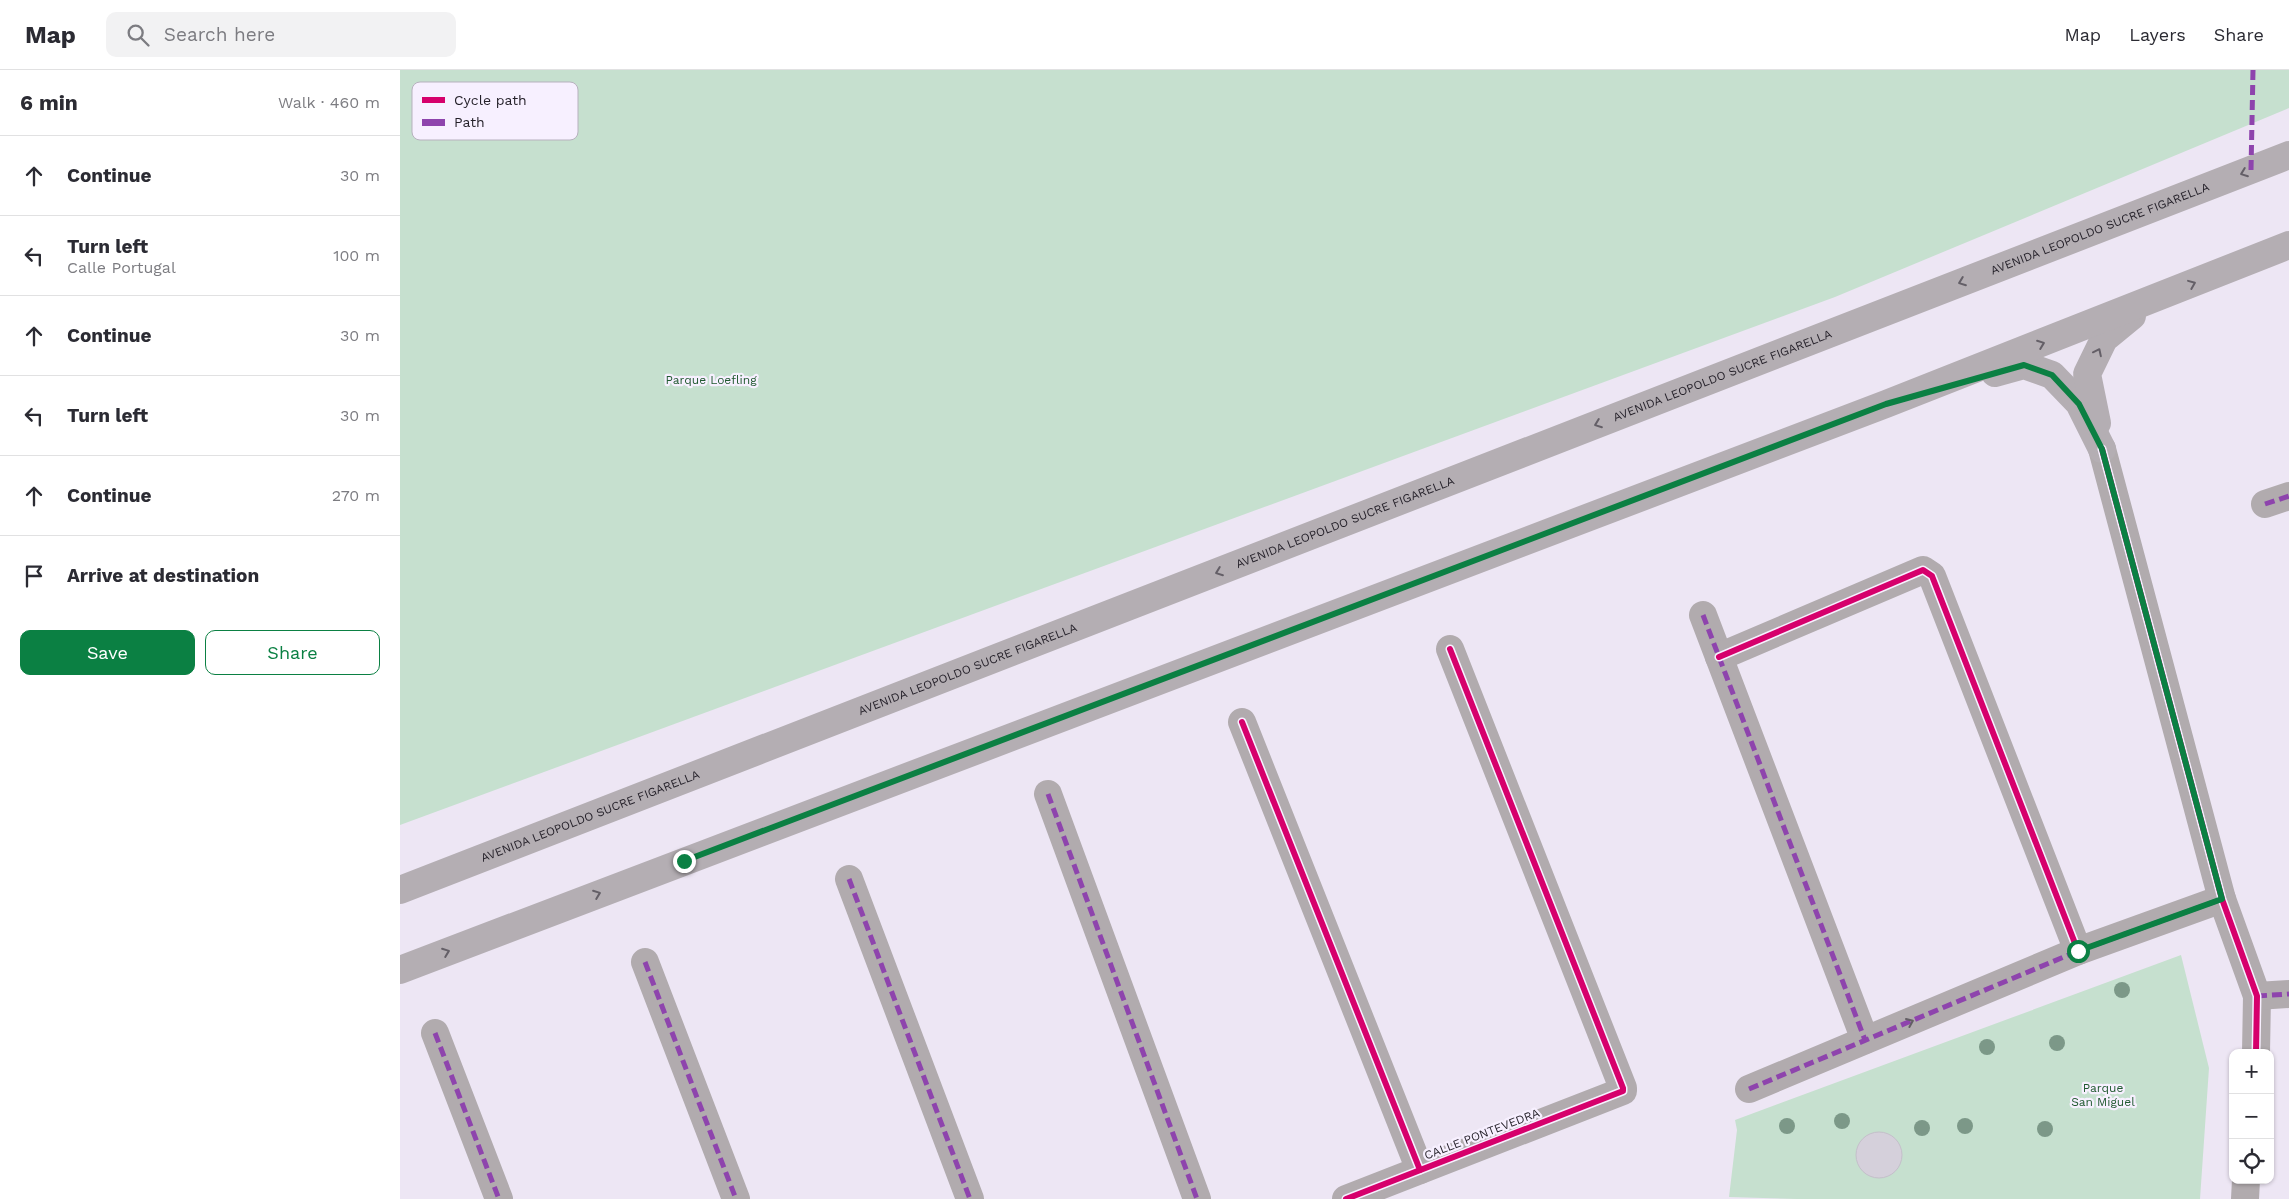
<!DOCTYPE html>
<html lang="en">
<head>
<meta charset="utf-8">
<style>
  :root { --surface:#fff; --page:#f2f2f3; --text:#2b2b33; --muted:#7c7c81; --line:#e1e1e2; --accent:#0b8043 }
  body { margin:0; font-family:"Work Sans",sans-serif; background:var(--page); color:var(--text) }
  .controls { position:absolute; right:15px; bottom:15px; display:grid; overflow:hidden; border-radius:10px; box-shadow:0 1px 4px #0004 }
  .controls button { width:45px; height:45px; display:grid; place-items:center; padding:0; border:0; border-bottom:1px solid var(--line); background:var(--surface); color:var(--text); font:25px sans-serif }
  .stop { position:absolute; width:15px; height:15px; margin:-11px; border:4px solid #0b8043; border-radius:50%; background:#fff }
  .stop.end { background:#0b8043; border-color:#fff; box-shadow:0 1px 5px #0008 }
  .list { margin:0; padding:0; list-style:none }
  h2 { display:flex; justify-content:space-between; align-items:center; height:65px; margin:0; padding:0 20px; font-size:21px }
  h2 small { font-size:16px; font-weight:400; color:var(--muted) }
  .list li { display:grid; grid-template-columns:32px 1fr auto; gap:15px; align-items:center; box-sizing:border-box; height:80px; padding:0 20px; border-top:1px solid var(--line) }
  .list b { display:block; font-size:19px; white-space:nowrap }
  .list p { margin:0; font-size:16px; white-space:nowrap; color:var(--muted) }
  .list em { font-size:16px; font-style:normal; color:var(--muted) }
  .actions { display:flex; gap:10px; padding:15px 20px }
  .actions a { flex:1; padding:11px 0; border:1px solid var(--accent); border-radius:10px; text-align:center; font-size:18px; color:var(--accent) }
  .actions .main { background:var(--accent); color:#fff }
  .icon { flex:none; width:28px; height:28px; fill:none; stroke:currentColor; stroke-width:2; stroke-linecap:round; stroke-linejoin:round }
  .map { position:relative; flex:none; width:1889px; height:1129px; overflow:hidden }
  header { display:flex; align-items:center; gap:30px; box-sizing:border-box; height:70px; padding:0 25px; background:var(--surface); border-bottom:1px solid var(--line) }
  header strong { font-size:24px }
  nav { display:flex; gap:28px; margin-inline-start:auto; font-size:18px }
  .search { width:350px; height:45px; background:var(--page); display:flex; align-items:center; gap:12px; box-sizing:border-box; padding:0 18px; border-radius:10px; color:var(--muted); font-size:19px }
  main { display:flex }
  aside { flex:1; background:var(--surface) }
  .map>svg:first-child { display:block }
  .green { fill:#c6e0cf }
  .building { fill:#d5d0db; stroke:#c4bfca }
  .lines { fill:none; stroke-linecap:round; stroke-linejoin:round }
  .minor { stroke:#b1abae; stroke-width:28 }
  .major { stroke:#b4aeb3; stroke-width:28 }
  .quiet { stroke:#8e44ad; stroke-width:5; stroke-dasharray:10 5; stroke-linecap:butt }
  .cycleway-casing { stroke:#f7f0ff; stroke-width:9 }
  .cycleway { stroke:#d6006c; stroke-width:6 }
  .tree { fill:#7c9888 }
  .oneway { stroke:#645f67 }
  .oneway2 { stroke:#635e64 }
  .route { stroke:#0b8043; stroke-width:6 }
  .labels { text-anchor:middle; stroke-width:4.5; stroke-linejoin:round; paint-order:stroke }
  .street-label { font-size:12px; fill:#231f28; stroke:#f7f0ff }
  .park-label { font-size:12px; fill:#205930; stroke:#f7f0ff }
  .key { fill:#f7f0ff; stroke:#b7b1be; stroke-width:1 }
  .key-label { font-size:14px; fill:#231f28 }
</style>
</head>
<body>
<header>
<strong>Map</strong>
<div class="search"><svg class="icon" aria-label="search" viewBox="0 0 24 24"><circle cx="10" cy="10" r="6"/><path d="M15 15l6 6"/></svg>Search here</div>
<nav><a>Map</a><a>Layers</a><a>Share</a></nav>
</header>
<main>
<aside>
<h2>6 min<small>Walk · 460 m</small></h2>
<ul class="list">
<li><svg class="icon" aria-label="ahead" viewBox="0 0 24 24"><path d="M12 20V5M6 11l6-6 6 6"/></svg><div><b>Continue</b></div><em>30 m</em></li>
<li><svg class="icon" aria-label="left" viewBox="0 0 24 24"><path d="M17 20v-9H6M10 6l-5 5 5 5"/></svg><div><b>Turn left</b><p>Calle Portugal</p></div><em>100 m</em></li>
<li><svg class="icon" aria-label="ahead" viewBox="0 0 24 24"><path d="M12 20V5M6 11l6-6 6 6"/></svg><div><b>Continue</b></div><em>30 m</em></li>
<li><svg class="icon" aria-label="left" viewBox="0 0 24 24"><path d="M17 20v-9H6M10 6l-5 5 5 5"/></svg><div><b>Turn left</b></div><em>30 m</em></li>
<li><svg class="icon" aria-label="ahead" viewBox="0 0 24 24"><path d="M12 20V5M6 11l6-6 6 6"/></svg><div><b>Continue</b></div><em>270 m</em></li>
<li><svg class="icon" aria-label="arrive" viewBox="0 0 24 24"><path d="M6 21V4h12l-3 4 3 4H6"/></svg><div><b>Arrive at destination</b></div></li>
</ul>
<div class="actions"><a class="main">Save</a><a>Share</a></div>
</aside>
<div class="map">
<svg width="1889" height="1129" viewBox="0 0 1889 1129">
  <rect width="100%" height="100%" fill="#ede6f4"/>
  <g class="green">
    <polygon points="0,0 1889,0 1889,38 1435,227 0,755"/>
    <polygon points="1781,885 1809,998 1800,1129 1397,1129 1329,1127 1337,1060 1335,1050"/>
  </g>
  <circle class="building" cx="1479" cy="1085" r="23"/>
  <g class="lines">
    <g class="minor">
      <polyline points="1702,379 1822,829 1857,926 1856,983"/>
      <polyline points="1865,434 1889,426"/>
      <polyline points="1303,545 1465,970"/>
      <polyline points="1319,587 1523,500 1532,506 1678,881"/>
      <polyline points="842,652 1020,1100"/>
      <polyline points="648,724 797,1129"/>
      <polyline points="449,809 570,1129"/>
      <polyline points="245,892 336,1129"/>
      <polyline points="1857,926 1889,924"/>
      <polyline points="35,963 99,1129"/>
      <polyline points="1349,1019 1678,881 1822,829"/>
      <polyline points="946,1129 1223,1021 1223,1018 1050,579"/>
      <polyline points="1845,1129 1846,1110"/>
    </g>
    <g class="major">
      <polyline points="1595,303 1624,295 1652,305 1679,333 1702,379"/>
      <polyline points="1697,353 1687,304 1704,269 1732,246"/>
      <path id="s1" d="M0,820l1889,-735"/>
      <polyline points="0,900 1486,334 1889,175"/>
    </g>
    <g class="quiet">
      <polyline points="1851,100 1853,0"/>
      <polyline points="1865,434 1889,426"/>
      <polyline points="1303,545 1465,970"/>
      <polyline points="648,724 797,1129"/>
      <polyline points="449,809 570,1129"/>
      <polyline points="245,892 336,1129"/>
      <polyline points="1857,926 1889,924"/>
      <polyline points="35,963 99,1129"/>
      <polyline points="1349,1019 1678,881 1822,829"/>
    </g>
    <defs>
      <g id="cycleway">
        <polyline points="1702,379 1822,829 1857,926 1856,983"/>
        <polyline points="1319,587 1523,500 1532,506 1678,881"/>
        <polyline points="842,652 1020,1100"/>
        <polyline points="946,1129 1223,1021 1223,1018 1050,579"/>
      </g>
    </defs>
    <use href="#cycleway" class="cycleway-casing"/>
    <use href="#cycleway" class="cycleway"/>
  </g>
  <g class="tree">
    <circle cx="1722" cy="920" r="8"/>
    <circle cx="1657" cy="973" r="8"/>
    <circle cx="1587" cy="977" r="8"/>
    <circle cx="1442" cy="1051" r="8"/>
    <circle cx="1387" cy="1056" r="8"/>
    <circle cx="1565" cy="1056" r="8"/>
    <circle cx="1522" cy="1058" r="8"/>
    <circle cx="1645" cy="1059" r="8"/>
  </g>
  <defs><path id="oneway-chevron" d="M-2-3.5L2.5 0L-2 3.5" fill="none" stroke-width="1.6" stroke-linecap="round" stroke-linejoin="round" transform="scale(1.25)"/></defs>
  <g class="oneway">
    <use href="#oneway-chevron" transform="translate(1844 103) rotate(159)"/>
    <use href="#oneway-chevron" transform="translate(1562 212) rotate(159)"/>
    <use href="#oneway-chevron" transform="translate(1792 214) rotate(-22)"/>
    <use href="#oneway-chevron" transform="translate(1641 274) rotate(-21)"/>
    <use href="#oneway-chevron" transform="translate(1698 282) rotate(-64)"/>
    <use href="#oneway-chevron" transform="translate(1198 354) rotate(159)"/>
    <use href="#oneway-chevron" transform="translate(819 502) rotate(159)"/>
    <use href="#oneway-chevron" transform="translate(197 824) rotate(-21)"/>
    <use href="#oneway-chevron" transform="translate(46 882) rotate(-21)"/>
  </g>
  <use class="oneway2" href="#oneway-chevron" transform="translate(1510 952) rotate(-23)"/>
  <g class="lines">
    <polyline class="route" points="284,791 1486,334 1624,295 1652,305 1679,334 1702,379 1822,829 1678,881"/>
  </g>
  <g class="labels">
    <g class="street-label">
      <text dy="4" stroke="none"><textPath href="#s1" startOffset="1824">AVENIDA LEOPOLDO SUCRE FIGARELLA</textPath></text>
      <text dy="4" stroke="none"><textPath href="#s1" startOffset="1419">AVENIDA LEOPOLDO SUCRE FIGARELLA</textPath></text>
      <text dy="4" stroke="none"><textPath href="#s1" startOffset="1014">AVENIDA LEOPOLDO SUCRE FIGARELLA</textPath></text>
      <text dy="4" stroke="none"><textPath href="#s1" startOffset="609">AVENIDA LEOPOLDO SUCRE FIGARELLA</textPath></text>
      <text dy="4" stroke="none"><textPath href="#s1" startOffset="204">AVENIDA LEOPOLDO SUCRE FIGARELLA</textPath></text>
      <text transform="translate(1082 1064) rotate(-21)" y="4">CALLE PONTEVEDRA</text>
    </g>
    <g class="park-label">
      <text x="311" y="314">Parque Loefling</text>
      <text x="1703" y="1022">Parque<tspan x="1703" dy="14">San Miguel</tspan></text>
    </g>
  </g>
  <rect x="12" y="12" width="166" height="58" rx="8" class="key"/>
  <rect x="22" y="27" width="23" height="6" fill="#d6006c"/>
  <rect x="22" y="49" width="23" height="7" fill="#8e44ad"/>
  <g class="key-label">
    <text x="54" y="35">Cycle path</text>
    <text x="54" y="57">Path</text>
  </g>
</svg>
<div class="controls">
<button>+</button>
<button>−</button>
<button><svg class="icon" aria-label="locate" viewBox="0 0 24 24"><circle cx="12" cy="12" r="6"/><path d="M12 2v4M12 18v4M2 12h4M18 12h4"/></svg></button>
</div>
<div class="stop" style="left:1678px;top:881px"></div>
<div class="stop end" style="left:284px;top:791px"></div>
</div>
</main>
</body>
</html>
